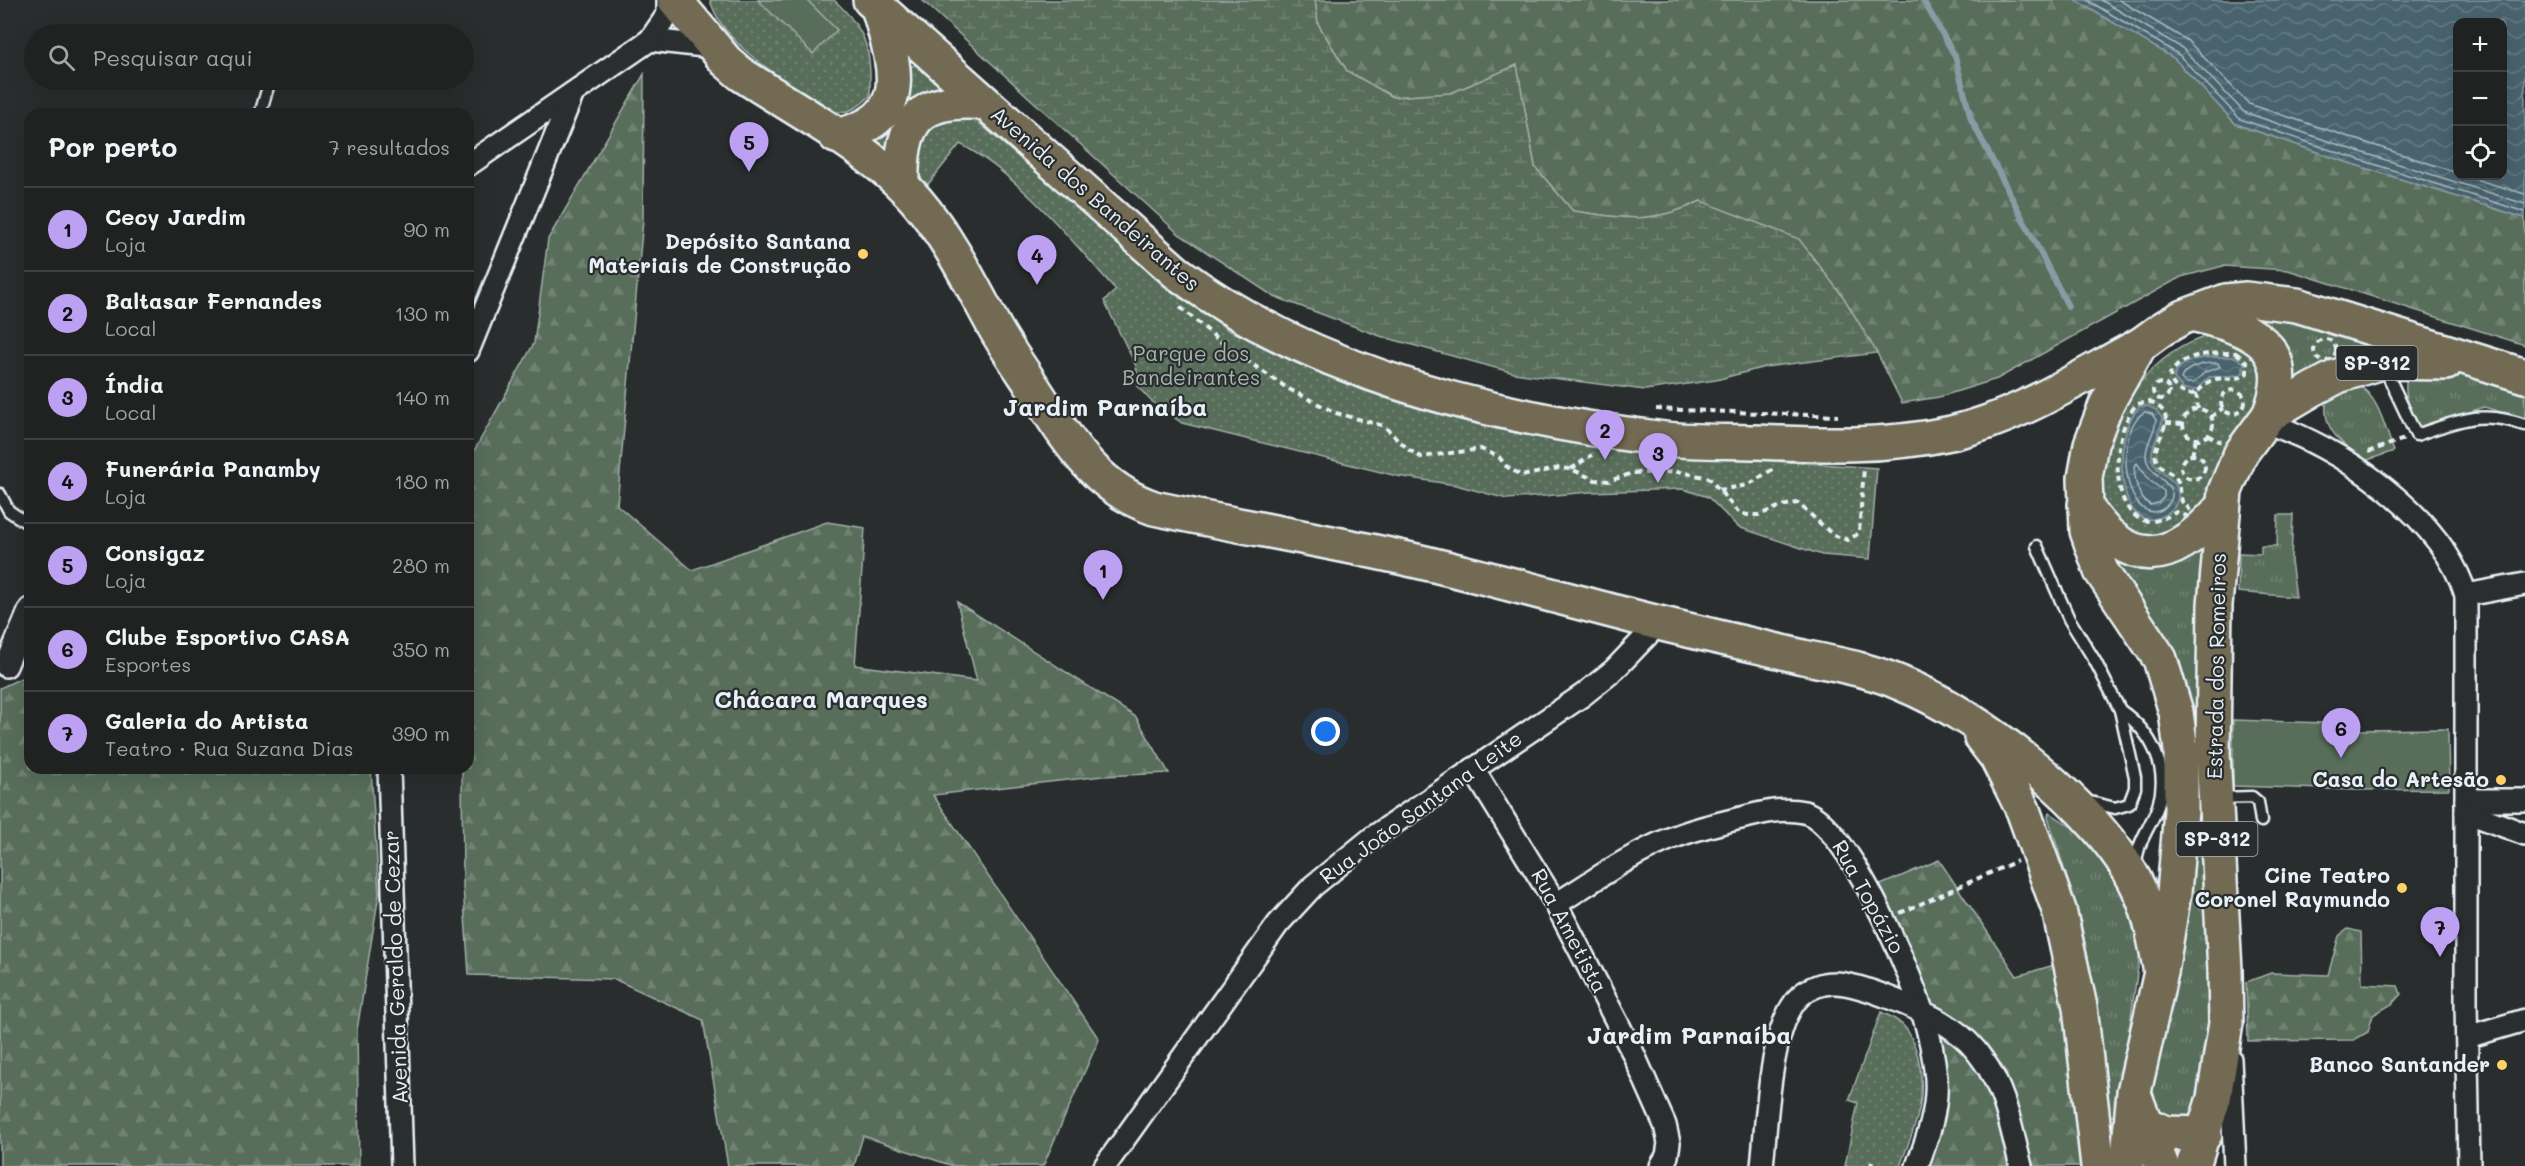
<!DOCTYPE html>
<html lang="pt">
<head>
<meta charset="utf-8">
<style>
  :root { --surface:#202222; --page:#2d2f2f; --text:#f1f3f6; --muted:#a2a4a5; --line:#3d3f40; --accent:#bca0f2 }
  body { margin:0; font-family:Mali,sans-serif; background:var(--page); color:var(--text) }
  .controls { position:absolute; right:18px; top:18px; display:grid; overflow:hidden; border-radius:12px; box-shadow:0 6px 24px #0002 }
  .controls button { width:54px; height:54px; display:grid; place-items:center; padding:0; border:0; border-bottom:2px solid var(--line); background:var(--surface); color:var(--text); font:30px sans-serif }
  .you { position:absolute; left:1326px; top:732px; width:21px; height:21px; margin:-15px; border:4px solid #fff; border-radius:50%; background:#1a73e8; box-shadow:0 0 0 9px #1a73e833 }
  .badge { display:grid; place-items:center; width:39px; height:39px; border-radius:50%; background:var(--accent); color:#111; font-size:20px; font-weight:700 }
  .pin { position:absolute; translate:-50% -50px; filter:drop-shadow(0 2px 3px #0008) }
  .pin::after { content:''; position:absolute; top:32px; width:21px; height:18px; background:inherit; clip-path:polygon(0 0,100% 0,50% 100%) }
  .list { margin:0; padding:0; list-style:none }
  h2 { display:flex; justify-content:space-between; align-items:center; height:78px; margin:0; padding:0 24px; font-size:26px }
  h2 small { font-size:20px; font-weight:400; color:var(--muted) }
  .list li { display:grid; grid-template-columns:39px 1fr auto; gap:18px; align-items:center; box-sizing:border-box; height:84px; padding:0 24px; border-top:2px solid var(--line) }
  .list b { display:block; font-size:22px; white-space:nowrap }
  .list p { margin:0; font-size:20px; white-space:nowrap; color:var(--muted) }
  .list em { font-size:20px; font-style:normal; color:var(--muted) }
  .icon { flex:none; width:33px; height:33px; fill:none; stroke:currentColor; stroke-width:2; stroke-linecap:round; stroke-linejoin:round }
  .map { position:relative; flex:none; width:2525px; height:1166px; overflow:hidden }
  .search { position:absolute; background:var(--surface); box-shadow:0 6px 24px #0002; left:24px; top:24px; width:450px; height:66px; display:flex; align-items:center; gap:15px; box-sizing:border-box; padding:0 21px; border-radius:33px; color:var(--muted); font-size:22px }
  .panel { position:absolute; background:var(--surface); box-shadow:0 6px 24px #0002; left:24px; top:108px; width:450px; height:666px; border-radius:18px }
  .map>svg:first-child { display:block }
  .grass { fill:url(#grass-tufts); stroke:#a0b0a9; stroke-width:1.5 }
  .forest { fill:url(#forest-firs); stroke:#a0b0a9; stroke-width:1.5 }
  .wetland { fill:url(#wetland-marsh); stroke:#a0b0a9; stroke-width:1.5 }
  .park { fill:url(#park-dots); stroke:#a0b0a9; stroke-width:1.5 }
  .garden { fill:#586e5a; stroke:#a0b0a9; stroke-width:1.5 }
  .water { fill:url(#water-waves); stroke:#899ca5; stroke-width:1.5; fill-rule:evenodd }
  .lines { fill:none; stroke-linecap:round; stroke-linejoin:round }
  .shore { stroke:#a9b9c1; stroke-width:1.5 }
  .stream { stroke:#899ca5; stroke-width:6 }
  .service-casing { stroke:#e8f1f8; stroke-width:15 }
  .minor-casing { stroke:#e8f1f8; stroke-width:26 }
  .primary-casing { stroke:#e8f1f8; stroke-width:38 }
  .path { stroke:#e8f1f8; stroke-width:4; stroke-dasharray:6 4.5; stroke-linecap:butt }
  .service { stroke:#2a2d2e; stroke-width:10 }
  .minor { stroke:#2a2d2e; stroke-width:21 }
  .primary { stroke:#736b52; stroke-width:33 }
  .poi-dot { fill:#ffd166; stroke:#2a2d2e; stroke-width:2 }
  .labels { text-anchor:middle; stroke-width:4.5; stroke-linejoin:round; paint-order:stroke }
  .shield { fill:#2a2d2e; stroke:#afb6bb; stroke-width:1.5 }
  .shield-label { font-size:20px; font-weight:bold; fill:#e8f1f8 }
  .street-label { font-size:21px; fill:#e8f1f8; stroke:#2a2d2e }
  .poi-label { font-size:21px; font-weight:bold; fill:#e8f1f8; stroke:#2a2d2e; text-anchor:end }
  .park-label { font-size:21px; fill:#a7b6b1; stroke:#2a2d2e }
  .quarter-label { font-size:24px; font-weight:bold; fill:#e8f1f8; stroke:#2a2d2e }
</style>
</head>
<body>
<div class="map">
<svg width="2525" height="1166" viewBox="0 0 2525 1166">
  <defs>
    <pattern id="grass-tufts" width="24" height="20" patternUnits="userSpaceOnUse" patternTransform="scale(1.5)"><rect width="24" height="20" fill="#586e5a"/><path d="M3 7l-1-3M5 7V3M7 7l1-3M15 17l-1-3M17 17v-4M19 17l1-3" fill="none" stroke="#708372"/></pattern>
    <pattern id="forest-firs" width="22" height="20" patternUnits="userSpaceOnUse" patternTransform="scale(1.5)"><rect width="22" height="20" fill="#586e5a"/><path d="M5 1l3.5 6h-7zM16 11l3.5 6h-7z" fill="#708372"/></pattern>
    <pattern id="wetland-marsh" width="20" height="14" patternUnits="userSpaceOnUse" patternTransform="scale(1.5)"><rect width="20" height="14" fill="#586e5a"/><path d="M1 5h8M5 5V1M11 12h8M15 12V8" fill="none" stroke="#708372"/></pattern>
    <pattern id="park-dots" width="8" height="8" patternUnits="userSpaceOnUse" patternTransform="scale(1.5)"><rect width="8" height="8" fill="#586e5a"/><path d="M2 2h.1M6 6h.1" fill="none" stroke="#708372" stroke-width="1.8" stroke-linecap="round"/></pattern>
    <pattern id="water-waves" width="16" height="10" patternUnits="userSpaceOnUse" patternTransform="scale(1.5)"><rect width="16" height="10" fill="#4a646e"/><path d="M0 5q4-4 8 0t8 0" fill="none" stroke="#647b83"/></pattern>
  </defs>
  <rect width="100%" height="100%" fill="#2a2d2e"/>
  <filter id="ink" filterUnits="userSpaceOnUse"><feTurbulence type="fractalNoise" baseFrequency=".0167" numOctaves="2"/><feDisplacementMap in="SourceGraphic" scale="12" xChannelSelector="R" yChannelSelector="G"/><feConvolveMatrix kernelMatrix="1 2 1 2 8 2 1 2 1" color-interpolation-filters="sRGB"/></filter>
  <g filter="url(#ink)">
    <g class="grass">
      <polygon points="2264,319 2297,321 2374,343 2377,348 2291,386 2261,323"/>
      <path d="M2441,368l81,24 3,2v25l-41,-12 -66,23c-6,-19 -17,-37 -10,-56z"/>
      <path d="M2356,384c23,11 29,45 38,67l-29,10c-22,-16 -45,-32 -38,-62z"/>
      <polygon points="2278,515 2293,515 2291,560 2296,597 2238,592 2239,553 2261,554 2261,546 2277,546"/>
      <polygon points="2205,546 2215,1009 2196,1118 2163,1125 2149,1098 2187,726 2110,564 2113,552"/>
      <polygon points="2049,812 2076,830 2123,880 2141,946 2117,1115 2108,1117 2093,983 2081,923 2048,817"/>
    </g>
    <g class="forest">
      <path d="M1315,0h760l99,58 62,66 107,37 182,57v127l-237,-75 -65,-4 -42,11 -184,102 -58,18 -37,6 -25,-50 -176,-152c-49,24 -76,17 -128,10l-38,-44 -18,-102 -66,28 -58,4 -46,-26 -29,-47z"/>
      <polygon points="644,74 643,220 617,505 692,570 827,522 865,528 855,665 977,681 957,602 1136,717 1169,773 1103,776 933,795 1099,1039 1043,1166 953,1166 863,1136 854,1166 728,1166 703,1020 614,979 469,975 463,886 462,768 468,768 468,694 472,654 468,639 468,462 534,343 548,239"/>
      <polygon points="30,674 30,768 371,768 379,894 357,1030 359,1166 0,1166 0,688"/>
      <polygon points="1939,860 2017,976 2061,963 2089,1166 1925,1166 1944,1077 1876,887"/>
      <polygon points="2348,929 2361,932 2362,984 2398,986 2401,994 2392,1004 2373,1015 2368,1032 2354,1040 2248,1041 2246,982 2271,973 2328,975 2339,936"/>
    </g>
    <path class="wetland" d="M922,0h393l3,24 29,47 46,26 58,-4 66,-28 18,102 38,44c52,7 79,14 128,-10l98,38 45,59 33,55 -112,14 -49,13 -71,10 -131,-17 -134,-37 -107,-40 -94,-62z"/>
    <g class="park">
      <path d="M710,0h124c35,32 37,52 36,96 -9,9 -19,17 -33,16 -13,0 -26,-13 -36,-20 -33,-23 -79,-51 -91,-92z"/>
      <path d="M917,65l23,21 -50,71 -20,-16c26,-13 42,-46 41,-75z"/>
      <path d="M966,112l198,170 64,48 146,63 113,30 180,30 210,15 -7,91 -48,-4 -84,-28 -30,-30 -25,-8 -93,3 -83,7 -51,-14 -59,-9 -215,-53 -32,-23 -12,-13 -2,-21 -32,-65 12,-11c-42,-47 -100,-118 -156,-146l-38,48 -8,-20 9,-43z"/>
      <path d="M2220,333l37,17 10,37 -52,89 -12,29 -21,28 -42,9 -38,-36c0,-17 -2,-36 2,-52 14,-56 57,-110 116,-121z"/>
      <path d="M1881,1012c25,11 30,19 37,45 10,44 -3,69 -18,109h-55l13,-63 -9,-3z"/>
    </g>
    <g class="garden">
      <polygon points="758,0 807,0 837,30 813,54"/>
      <polygon points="2233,720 2354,724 2355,730 2448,729 2449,789 2355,790 2233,786"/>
    </g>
    <g class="water">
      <path d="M2075,0h450v218l-182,-57 -107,-37 -62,-66zM2458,22h44v154h-44z"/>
      <path d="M2235,357l9,6 -1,9 -3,3 -31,2 -13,13 -13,-1 -9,-11c5,-24 43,-21 61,-21z"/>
      <path d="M2148,406l8,4 6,8c0,15 -14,30 -9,44 6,15 28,16 25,36 -1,7 -7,14 -14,17 -46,27 -54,-79 -25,-108z"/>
    </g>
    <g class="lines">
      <g class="shore">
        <polyline points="2087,0 2178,54 2240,119 2345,155 2525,212"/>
        <polyline points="2101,0 2182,48 2244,112 2348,148 2525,204"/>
        <polyline points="2119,0 2188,41 2249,104 2458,173"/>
        <polyline points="2465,176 2525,194"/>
        <path d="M2211,363h7l2,4 -15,5 -11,11h-8l-5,-4c3,-11 19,-15 30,-16z"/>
        <path d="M2145,412l7,2 4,6c-1,13 -11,24 -10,37 1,18 37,29 23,46 -5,6 -9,9 -16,9 -34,-3 -35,-89 -8,-100z"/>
        <path d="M2137,463l12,17 15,11v6l-6,6 -8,2c-13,-8 -15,-25 -16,-39z"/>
      </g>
      <polyline class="stream" points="1923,0 1955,56 1971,119 2068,306"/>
      <defs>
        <g id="service">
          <polyline points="260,114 270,80"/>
          <path d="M2384,367l32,68c44,-14 63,-26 109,-10"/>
          <polyline points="0,494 9,511 30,525"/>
          <polyline points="2037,546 2069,619 2095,661 2120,710 2135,777 2135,788 2129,804 2115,808 2086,801"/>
          <path d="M2120,710c32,22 50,58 38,96 -8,23 -22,36 -22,61"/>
          <polyline points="2218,798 2252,797 2258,802 2261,821"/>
        </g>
        <g id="minor">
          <polyline points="650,40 713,47"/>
          <polyline points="468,165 650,40 668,14 668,0"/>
          <polyline points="468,351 573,93"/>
          <path d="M2264,422c75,24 178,94 202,173v408l3,163"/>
          <polyline points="2466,595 2525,584"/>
          <polyline points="6,666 30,609"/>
          <polyline points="389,768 402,1166"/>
          <polyline points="1473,769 1556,904 1633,1053 1665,1125 1669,1143 1667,1156 1661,1166"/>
          <polyline points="2466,800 2525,800"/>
          <polyline points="2466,812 2525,834"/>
          <path d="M1556,904c36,-22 72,-48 111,-64 23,-10 49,-16 74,-22 20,-5 41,-11 63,-6 42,10 105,157 118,199 7,22 12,45 14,67 2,32 -8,59 -19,88"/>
          <polyline points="2467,1037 2525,1020"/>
          <polyline points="2230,1059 2235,1166"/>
          <polyline points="1105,1166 1278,924 1313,886 1372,838 1583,695 1614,670 1659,623"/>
          <path d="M1762,1166c5,-44 7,-140 38,-170 9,-8 22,-13 33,-13 26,-1 97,30 118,45 12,8 24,20 32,32 23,31 28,70 38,106"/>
        </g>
        <g id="primary">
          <path d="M675,0l51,61 15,13c55,36 133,77 176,127 33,39 54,83 78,127 14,25 32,49 47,73 30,46 58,89 112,107 84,18 170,32 254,51 75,17 149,38 223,57 57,15 115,27 172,41 33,7 67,13 97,26 80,32 201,126 238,204 13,27 17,56 23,85"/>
          <path d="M870,0l306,272c138,103 321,147 489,167 30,3 61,2 92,3 65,3 130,5 194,-9 67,-15 129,-56 189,-88"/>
          <path d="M836,136c79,-17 59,-69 42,-129"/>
          <path d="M902,185c-2,-65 17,-88 83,-82"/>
          <path d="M2192,314c57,14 106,30 77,101"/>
          <path d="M2085,505c43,67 88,59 136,3"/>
          <polyline points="1981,737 1997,758 2023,810 2059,910 2080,1007 2098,1166"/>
          <polyline points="2136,1099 2162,1166"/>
          <polyline points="2143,1123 2166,1133 2205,1134"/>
          <polyline points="2127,1166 2134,1092 2161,972 2174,893 2181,810 2181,750 2176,712 2160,659 2101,571 2087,531 2085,478 2091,444 2106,405 2140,345 2162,329 2181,318 2226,301 2246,299 2297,305 2525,376"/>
          <polyline points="2193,1166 2214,1098 2226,1023 2225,970 2213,753 2215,605 2225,491 2241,453 2269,415 2313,389 2338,376 2381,362 2446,363"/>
        </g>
      </defs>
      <use href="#service" class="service-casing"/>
      <use href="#minor" class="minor-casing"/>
      <use href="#primary" class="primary-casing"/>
      <g class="path">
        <polyline points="1180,307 1227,347 1287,388 1336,413 1384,426 1409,450 1421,457 1481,449 1499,457 1506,466 1522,476 1559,468 1571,469 1595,480 1609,481 1633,473 1681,472 1709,478 1737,511 1747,515 1759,515 1781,506 1798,503 1833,535 1848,540 1859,533 1864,468"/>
        <circle cx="2325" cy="350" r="11"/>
        <path d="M2236,353l11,9v11c-9,9 -21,4 -32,6 -14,3 -18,24 -36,11 -6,-4 -8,-9 -9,-16 15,-22 42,-21 66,-21z"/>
        <circle cx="2161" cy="391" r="8"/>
        <circle cx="2233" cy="402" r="12"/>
        <polyline points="2196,393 2198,409"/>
        <path d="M2149,402c36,13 2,37 7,57 3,10 14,12 20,19 6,8 3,15 6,23 2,5 6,4 8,10l-4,5 -10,-4c-65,42 -72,-73 -39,-108z"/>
        <polyline points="1656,409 1838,416"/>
        <circle cx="2198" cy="424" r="15"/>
        <polyline points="2211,417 2223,408"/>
        <polyline points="2166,423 2183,424"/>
        <polyline points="2208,435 2221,442"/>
        <polyline points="2368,452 2404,439"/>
        <polyline points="2192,455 2196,439"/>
        <circle cx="2193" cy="467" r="12"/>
        <polyline points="1571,469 1592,455"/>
        <polyline points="1719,490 1748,485 1773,469"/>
        <polyline points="1900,913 2017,861"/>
        <polyline points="1871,1166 1872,1162"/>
      </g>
      <use href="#service" class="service"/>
      <use href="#minor" class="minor"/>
      <use href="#primary" class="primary"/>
    </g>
  </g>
  <g class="poi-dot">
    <circle cx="863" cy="254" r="6"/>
    <circle cx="2501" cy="780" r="6"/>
    <circle cx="2402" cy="888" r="6"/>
    <circle cx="2502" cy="1065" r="6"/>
  </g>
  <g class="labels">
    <g class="shield">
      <rect x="2336.5" y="346" width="81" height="34" rx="4.5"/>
      <rect x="2176.5" y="822" width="81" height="34" rx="4.5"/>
    </g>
    <g class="shield-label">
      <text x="2377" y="370">SP-312</text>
      <text x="2217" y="846">SP-312</text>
    </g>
    <g class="street-label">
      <text transform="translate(1095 199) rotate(41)" y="7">Avenida dos Bandeirantes</text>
      <text transform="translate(2217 666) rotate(-89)" y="7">Estrada dos Romeiros</text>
      <text transform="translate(1421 808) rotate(-36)" y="7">Rua João Santana Leite</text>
      <text transform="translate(1868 897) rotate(61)" y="7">Rua Topázio</text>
      <text transform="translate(1569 931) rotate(62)" y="7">Rua Ametista</text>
      <text transform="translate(396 967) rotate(-92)" y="7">Avenida Geraldo de Cezar</text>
    </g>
    <g class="poi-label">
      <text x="851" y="249">Depósito Santana<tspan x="851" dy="24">Materiais de Construção</tspan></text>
      <text x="2489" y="787">Casa do Artesão</text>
      <text x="2390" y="883">Cine Teatro<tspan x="2390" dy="24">Coronel Raymundo</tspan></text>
      <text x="2490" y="1072">Banco Santander</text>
    </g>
    <g class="park-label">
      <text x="1191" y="361">Parque dos<tspan x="1191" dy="24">Bandeirantes</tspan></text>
    </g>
    <g class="quarter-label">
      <text x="1105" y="416">Jardim Parnaíba</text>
      <text x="821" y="708">Chácara Marques</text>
      <text x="1689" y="1044">Jardim Parnaíba</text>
    </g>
  </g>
</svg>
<div class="controls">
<button>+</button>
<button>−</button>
<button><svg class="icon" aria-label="locate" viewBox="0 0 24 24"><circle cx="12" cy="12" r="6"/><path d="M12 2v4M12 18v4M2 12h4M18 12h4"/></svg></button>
</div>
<div class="you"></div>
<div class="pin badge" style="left:1103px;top:600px">1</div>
<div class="pin badge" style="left:1605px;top:460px">2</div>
<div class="pin badge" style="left:1658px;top:483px">3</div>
<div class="pin badge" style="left:1037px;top:285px">4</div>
<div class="pin badge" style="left:749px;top:172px">5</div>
<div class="pin badge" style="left:2341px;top:758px">6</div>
<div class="pin badge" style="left:2440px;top:957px">7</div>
<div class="search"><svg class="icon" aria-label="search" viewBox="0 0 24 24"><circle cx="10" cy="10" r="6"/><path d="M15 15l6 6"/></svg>Pesquisar aqui</div>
<section class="panel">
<h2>Por perto<small>7 resultados</small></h2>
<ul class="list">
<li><span class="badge">1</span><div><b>Cecy Jardim</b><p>Loja</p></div><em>90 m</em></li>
<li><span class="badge">2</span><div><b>Baltasar Fernandes</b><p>Local</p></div><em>130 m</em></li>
<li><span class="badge">3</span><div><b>Índia</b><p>Local</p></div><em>140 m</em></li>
<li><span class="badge">4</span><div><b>Funerária Panamby</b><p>Loja</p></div><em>180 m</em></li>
<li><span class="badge">5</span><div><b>Consigaz</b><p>Loja</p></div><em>280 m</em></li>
<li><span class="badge">6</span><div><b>Clube Esportivo CASA</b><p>Esportes</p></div><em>350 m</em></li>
<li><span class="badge">7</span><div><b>Galeria do Artista</b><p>Teatro · Rua Suzana Dias</p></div><em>390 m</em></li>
</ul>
</section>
</div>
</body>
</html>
